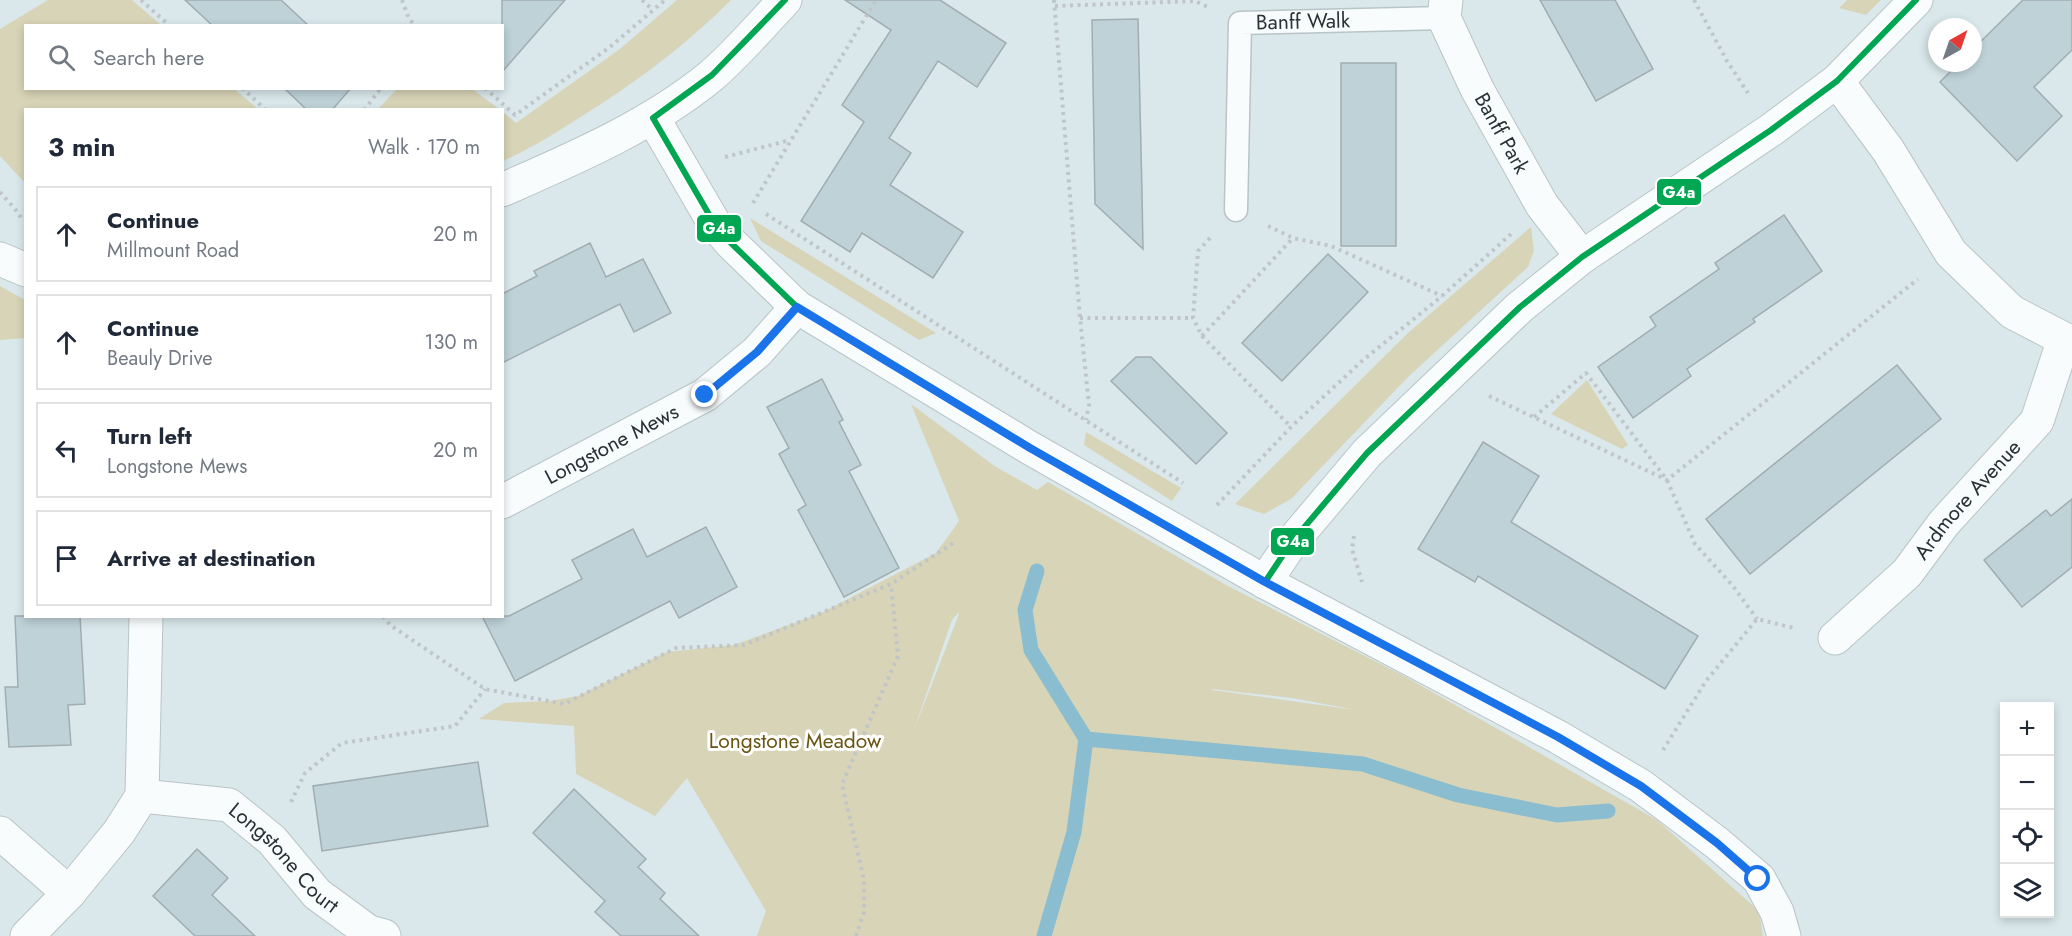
<!DOCTYPE html>
<html lang="en">
<head>
<meta charset="utf-8">
<style>
  :root { --surface:#fff; --page:#f2f2f3; --text:#1f2937; --muted:#747a83; --line:#e0e1e3 }
  body { margin:0; font-family:Jost,sans-serif; background:var(--page); color:var(--text) }
  .controls { position:absolute; right:18px; bottom:18px; display:grid; overflow:hidden; border-radius:0px; box-shadow:0 3px 9px #0003 }
  .controls button { width:54px; height:54px; display:grid; place-items:center; padding:0; border:0; border-bottom:2px solid var(--line); background:var(--surface); color:var(--text); font:30px sans-serif }
  .compass { position:absolute; left:1928px; top:18px; width:54px; height:54px; border-radius:50%; background:var(--surface); box-shadow:0 3px 9px #0003; rotate:40deg }
  .stop { position:absolute; width:18px; height:18px; margin:-14px; border:4px solid #1a73e8; border-radius:50%; background:#fff }
  .stop.end { background:#1a73e8; border-color:#fff; box-shadow:0 2px 6px #0008 }
  .list { margin:0; padding:0; list-style:none }
  h2 { display:flex; justify-content:space-between; align-items:center; height:78px; margin:0; padding:0 24px; font-size:26px }
  h2 small { font-size:20px; font-weight:400; color:var(--muted) }
  .list li { display:grid; grid-template-columns:39px 1fr auto; gap:18px; align-items:center; box-sizing:border-box; height:96px; margin:0 12px 12px; padding:0 12px; border:2px solid var(--line); border-radius:0px }
  .list b { display:block; font-size:22px; white-space:nowrap }
  .list p { margin:0; font-size:20px; white-space:nowrap; color:var(--muted) }
  .list em { font-size:20px; font-style:normal; color:var(--muted) }
  .icon { flex:none; width:33px; height:33px; fill:none; stroke:currentColor; stroke-width:2; stroke-linecap:round; stroke-linejoin:round }
  .map { position:relative; flex:none; width:2072px; height:936px; overflow:hidden }
  .search { position:absolute; background:var(--surface); box-shadow:0 3px 9px #0003; left:24px; top:24px; width:480px; height:66px; display:flex; align-items:center; gap:15px; box-sizing:border-box; padding:0 21px; border-radius:0px; color:var(--muted); font-size:22px }
  .panel { position:absolute; background:var(--surface); box-shadow:0 3px 9px #0003; left:24px; top:108px; width:480px; height:510px; border-radius:0px }
  .map>svg:first-child { display:block }
  .green { fill:#d8d4b7; fill-rule:evenodd }
  .lines { fill:none; stroke-linecap:round; stroke-linejoin:round }
  .stream { stroke:#8abdcf; stroke-width:15 }
  .building { fill:#bed2d8; stroke:#a2adb1; stroke-width:1.5 }
  .service-casing { stroke:#b9c4c7; stroke-width:25 }
  .minor-casing { stroke:#b9c4c7; stroke-width:35 }
  .path { stroke:#c0c6c7; stroke-width:4; stroke-dasharray:3 4.5; stroke-linecap:butt }
  .service { stroke:#f9fcfc; stroke-width:22 }
  .minor { stroke:#f9fcfc; stroke-width:33 }
  .bus-1-casing { stroke:#fff; stroke-width:10 }
  .bus-1 { stroke:#00a651; stroke-width:6 }
  .route { stroke:#1a73e8; stroke-width:8 }
  .labels { text-anchor:middle; stroke-width:6; stroke-linejoin:round; paint-order:stroke }
  .street-label { font-size:21px; fill:#283235; stroke:#fff }
  .park-label { font-size:21px; fill:#6a5513; stroke:#fff }
  .line-badge { stroke:#fff; stroke-width:2 }
  .badge-label { font-size:16px; text-anchor:middle; font-weight:bold; fill:#fff }
</style>
</head>
<body>
<div class="map">
<svg width="2072" height="936" viewBox="0 0 2072 936">
  <rect width="100%" height="100%" fill="#dae8ec"/>
  <g class="green">
    <polygon points="48,0 132,0 161,25 26,26 26,88 234,89 258,109 26,110 25,183 0,156 0,29"/>
    <path d="M677,0h54c-47,47 -96,83 -152,118 -25,16 -49,31 -76,43v-49l13,11 104,-74z"/>
    <polygon points="1847,0 1881,0 1866,15 1839,8"/>
    <polygon points="397,89 472,89 499,109 378,109"/>
    <polygon points="750,218 936,333 919,340 761,241"/>
    <polygon points="1531,227 1534,251 1528,267 1408,377 1291,499 1264,514 1235,504 1408,333"/>
    <polygon points="0,286 25,300 25,338 0,340"/>
    <polygon points="1587,380 1628,445 1622,449 1551,414"/>
    <path d="M911,404l85,63 41,23 11,-8 180,104 178,91 251,143 102,91 4,25h-1006l9,-25 -79,-133 -32,38 -79,-42 -2,-48 -95,-7 25,-16 45,-2 29,-5 89,-44 67,-7 87,-32 115,-60 23,-32zM958,613l1,1 -45,116 38,-110zM1212,689l80,9 64,12 -144,-20z"/>
    <polygon points="1086,432 1181,488 1172,501 1084,445"/>
  </g>
  <g class="lines">
    <g class="stream">
      <polyline points="1037,571 1025,610 1031,650 1086,739"/>
      <polyline points="1086,739 1363,764 1458,795 1557,815 1608,811"/>
      <polyline points="1044,936 1074,832 1086,739"/>
    </g>
  </g>
  <g class="building">
    <polygon points="185,0 281,0 309,26 213,26"/>
    <polygon points="502,0 565,0 502,72"/>
    <polygon points="845,0 940,0 1006,43 977,87 938,61 889,138 911,153 890,185 963,232 933,278 862,233 850,252 801,221 864,122 842,105 891,30"/>
    <polygon points="1540,0 1615,0 1653,69 1596,101"/>
    <polygon points="2023,0 2072,0 2072,50 2034,87 2062,116 2017,161 1940,82 1959,63 1973,63 1973,49"/>
    <polygon points="1138,19 1142,193 1143,249 1095,204 1092,20"/>
    <rect x="1341" y="63" width="55" height="183"/>
    <polygon points="284,88 351,88 332,110 307,110"/>
    <polygon points="1784,215 1822,271 1753,319 1755,322 1687,369 1691,376 1633,418 1598,367 1656,326 1650,317 1719,269 1715,263"/>
    <polygon points="590,243 606,277 643,259 671,313 634,332 620,304 502,363 502,294 537,276 534,271"/>
    <polygon points="1328,254 1368,292 1282,381 1242,343"/>
    <polygon points="1136,357 1151,357 1227,433 1196,464 1111,381"/>
    <polygon points="1897,365 1941,419 1750,574 1706,519"/>
    <polygon points="822,379 843,420 839,422 861,465 849,471 899,568 844,597 798,510 806,505 779,454 789,448 767,407"/>
    <polygon points="1483,442 1539,476 1511,522 1698,636 1665,689 1478,576 1475,582 1418,549"/>
    <polygon points="2072,499 2072,567 2022,607 1984,560 2046,510 2051,516"/>
    <polygon points="706,527 737,587 679,618 670,601 515,681 482,616 509,616 582,579 572,560 633,529 647,557"/>
    <polygon points="15,616 80,616 85,704 68,705 71,745 9,747 5,687 18,687"/>
    <polygon points="478,762 488,826 322,851 313,786"/>
    <polygon points="574,789 646,859 638,867 665,893 660,899 699,936 621,936 595,912 605,901 533,833"/>
    <polygon points="197,849 228,878 212,895 255,936 195,936 153,896"/>
  </g>
  <g class="lines">
    <defs>
      <g id="service">
        <path id="s1" d="M1236,210l4,-187 204,-5"/>
      </g>
      <g id="minor">
        <path id="s2" d="M1446,0l-2,18 33,71 65,116 40,52"/>
        <polyline points="653,118 714,223 731,243 797,307 1030,448 1265,582 1558,737 1641,786 1717,843 1759,879 1777,912 1784,936"/>
        <path d="M502,190c73,-32 148,-64 209,-114 26,-22 51,-52 74,-76"/>
        <polyline points="0,259 26,270"/>
        <path id="s3" d="M502,502l203,-107 52,-43 40,-45"/>
        <polyline points="1265,582 1291,543 1367,453 1520,307 1582,257 1771,130 1837,81 1916,0"/>
        <path id="s4" d="M1835,638l72,-65 37,-50 93,-102 27,-82 -52,-27 -61,-59 -63,-103 -51,-69"/>
        <path id="s5" d="M142,796l87,9 43,35 45,54 52,38 15,4"/>
        <polyline points="0,833 69,893"/>
        <polyline points="27,936 69,893 119,832 142,796 146,616"/>
      </g>
    </defs>
    <use href="#service" class="service-casing"/>
    <use href="#minor" class="minor-casing"/>
    <g class="path">
      <polyline points="141,0 170,26"/>
      <polyline points="402,0 409,19 416,26"/>
      <polyline points="642,0 653,10"/>
      <polyline points="1054,0 1080,318 1089,405 1086,420"/>
      <polyline points="1694,0 1727,61 1748,93"/>
      <polyline points="1055,6 1195,1 1208,7"/>
      <polyline points="242,88 266,110"/>
      <polyline points="485,88 515,115 610,47 665,0"/>
      <polyline points="364,110 381,88"/>
      <polyline points="725,157 790,140"/>
      <polyline points="0,192 15,209 22,219"/>
      <polyline points="753,203 876,0"/>
      <polyline points="766,214 1183,483"/>
      <polyline points="1268,226 1293,238 1331,246 1442,296"/>
      <polyline points="1210,238 1198,251 1193,318 1202,336 1291,427"/>
      <polyline points="1080,318 1193,318"/>
      <polyline points="1202,336 1293,238"/>
      <polyline points="1489,396 1667,480 1918,279"/>
      <polyline points="1534,417 1586,373 1667,480 1695,544 1733,586 1757,619"/>
      <polyline points="1217,505 1291,427 1362,361 1442,296 1511,234"/>
      <polyline points="1354,536 1352,549 1362,582"/>
      <polyline points="383,616 390,625 485,689 564,704 676,648 744,645 891,584 953,543"/>
      <polyline points="1663,750 1706,681 1757,619 1794,628"/>
      <polyline points="291,802 305,773 342,743 455,726 485,689"/>
      <polyline points="856,936 864,912 864,880 842,784 898,656 891,584"/>
    </g>
    <use href="#service" class="service"/>
    <use href="#minor" class="minor"/>
    <defs>
      <polyline id="bus-1" points="785,0 712,75 653,118 714,223 731,243 797,307 1030,448 1265,582 1291,543 1367,453 1520,307 1582,257 1771,130 1837,81 1916,0"/>
    </defs>
    <use href="#bus-1" class="bus-1-casing"/>
    <use href="#bus-1" class="bus-1"/>
  </g>
  <g class="lines">
    <polyline class="route" points="705,395 757,352 797,307 1030,448 1265,582 1558,737 1641,786 1717,843 1758,879"/>
  </g>
  <g class="labels">
    <g class="street-label">
      <text dy="7" stroke="none"><textPath href="#s1" startOffset="250">Banff Walk</textPath></text>
      <text dy="7" stroke="none"><textPath href="#s2" startOffset="147">Banff Park</textPath></text>
      <text dy="7" stroke="none"><textPath href="#s3" startOffset="124">Longstone Mews</textPath></text>
      <text dy="7" stroke="none"><textPath href="#s4" startOffset="192">Ardmore Avenue</textPath></text>
      <text dy="7" stroke="none"><textPath href="#s5" startOffset="164">Longstone Court</textPath></text>
    </g>
    <g class="park-label">
      <text x="795" y="748">Longstone Meadow</text>
    </g>
  </g>
  <g class="line-badge">
    <rect x="1656" y="178" width="46" height="28" rx="6" fill="#00a651"/>
    <rect x="696" y="214" width="46" height="29" rx="6" fill="#00a651"/>
    <rect x="1270" y="527" width="45" height="29" rx="6" fill="#00a651"/>
  </g>
  <g class="badge-label">
    <text x="1679" y="198">G4a</text>
    <text x="719" y="234">G4a</text>
    <text x="1293" y="547">G4a</text>
  </g>
</svg>
<div class="controls">
<button>+</button>
<button>−</button>
<button><svg class="icon" aria-label="locate" viewBox="0 0 24 24"><circle cx="12" cy="12" r="6"/><path d="M12 2v4M12 18v4M2 12h4M18 12h4"/></svg></button>
<button><svg class="icon" aria-label="layers" viewBox="0 0 24 24"><path d="M12 4l9 5-9 5-9-5zM3 14l9 5 9-5"/></svg></button>
</div>
<svg class="compass" viewBox="-18 -18 36 36"><path d="M0-13l5 13h-10z" fill="#e53935"/><path d="M0 13l5-13h-10z" fill="#747a83"/></svg>
<div class="stop" style="left:1758px;top:879px"></div>
<div class="stop end" style="left:705px;top:395px"></div>
<div class="search"><svg class="icon" aria-label="search" viewBox="0 0 24 24"><circle cx="10" cy="10" r="6"/><path d="M15 15l6 6"/></svg>Search here</div>
<section class="panel">
<h2>3 min<small>Walk · 170 m</small></h2>
<ul class="list">
<li><svg class="icon" aria-label="ahead" viewBox="0 0 24 24"><path d="M12 20V5M6 11l6-6 6 6"/></svg><div><b>Continue</b><p>Millmount Road</p></div><em>20 m</em></li>
<li><svg class="icon" aria-label="ahead" viewBox="0 0 24 24"><path d="M12 20V5M6 11l6-6 6 6"/></svg><div><b>Continue</b><p>Beauly Drive</p></div><em>130 m</em></li>
<li><svg class="icon" aria-label="left" viewBox="0 0 24 24"><path d="M17 20v-9H6M10 6l-5 5 5 5"/></svg><div><b>Turn left</b><p>Longstone Mews</p></div><em>20 m</em></li>
<li><svg class="icon" aria-label="arrive" viewBox="0 0 24 24"><path d="M6 21V4h12l-3 4 3 4H6"/></svg><div><b>Arrive at destination</b></div></li>
</ul>
</section>
</div>
</body>
</html>
